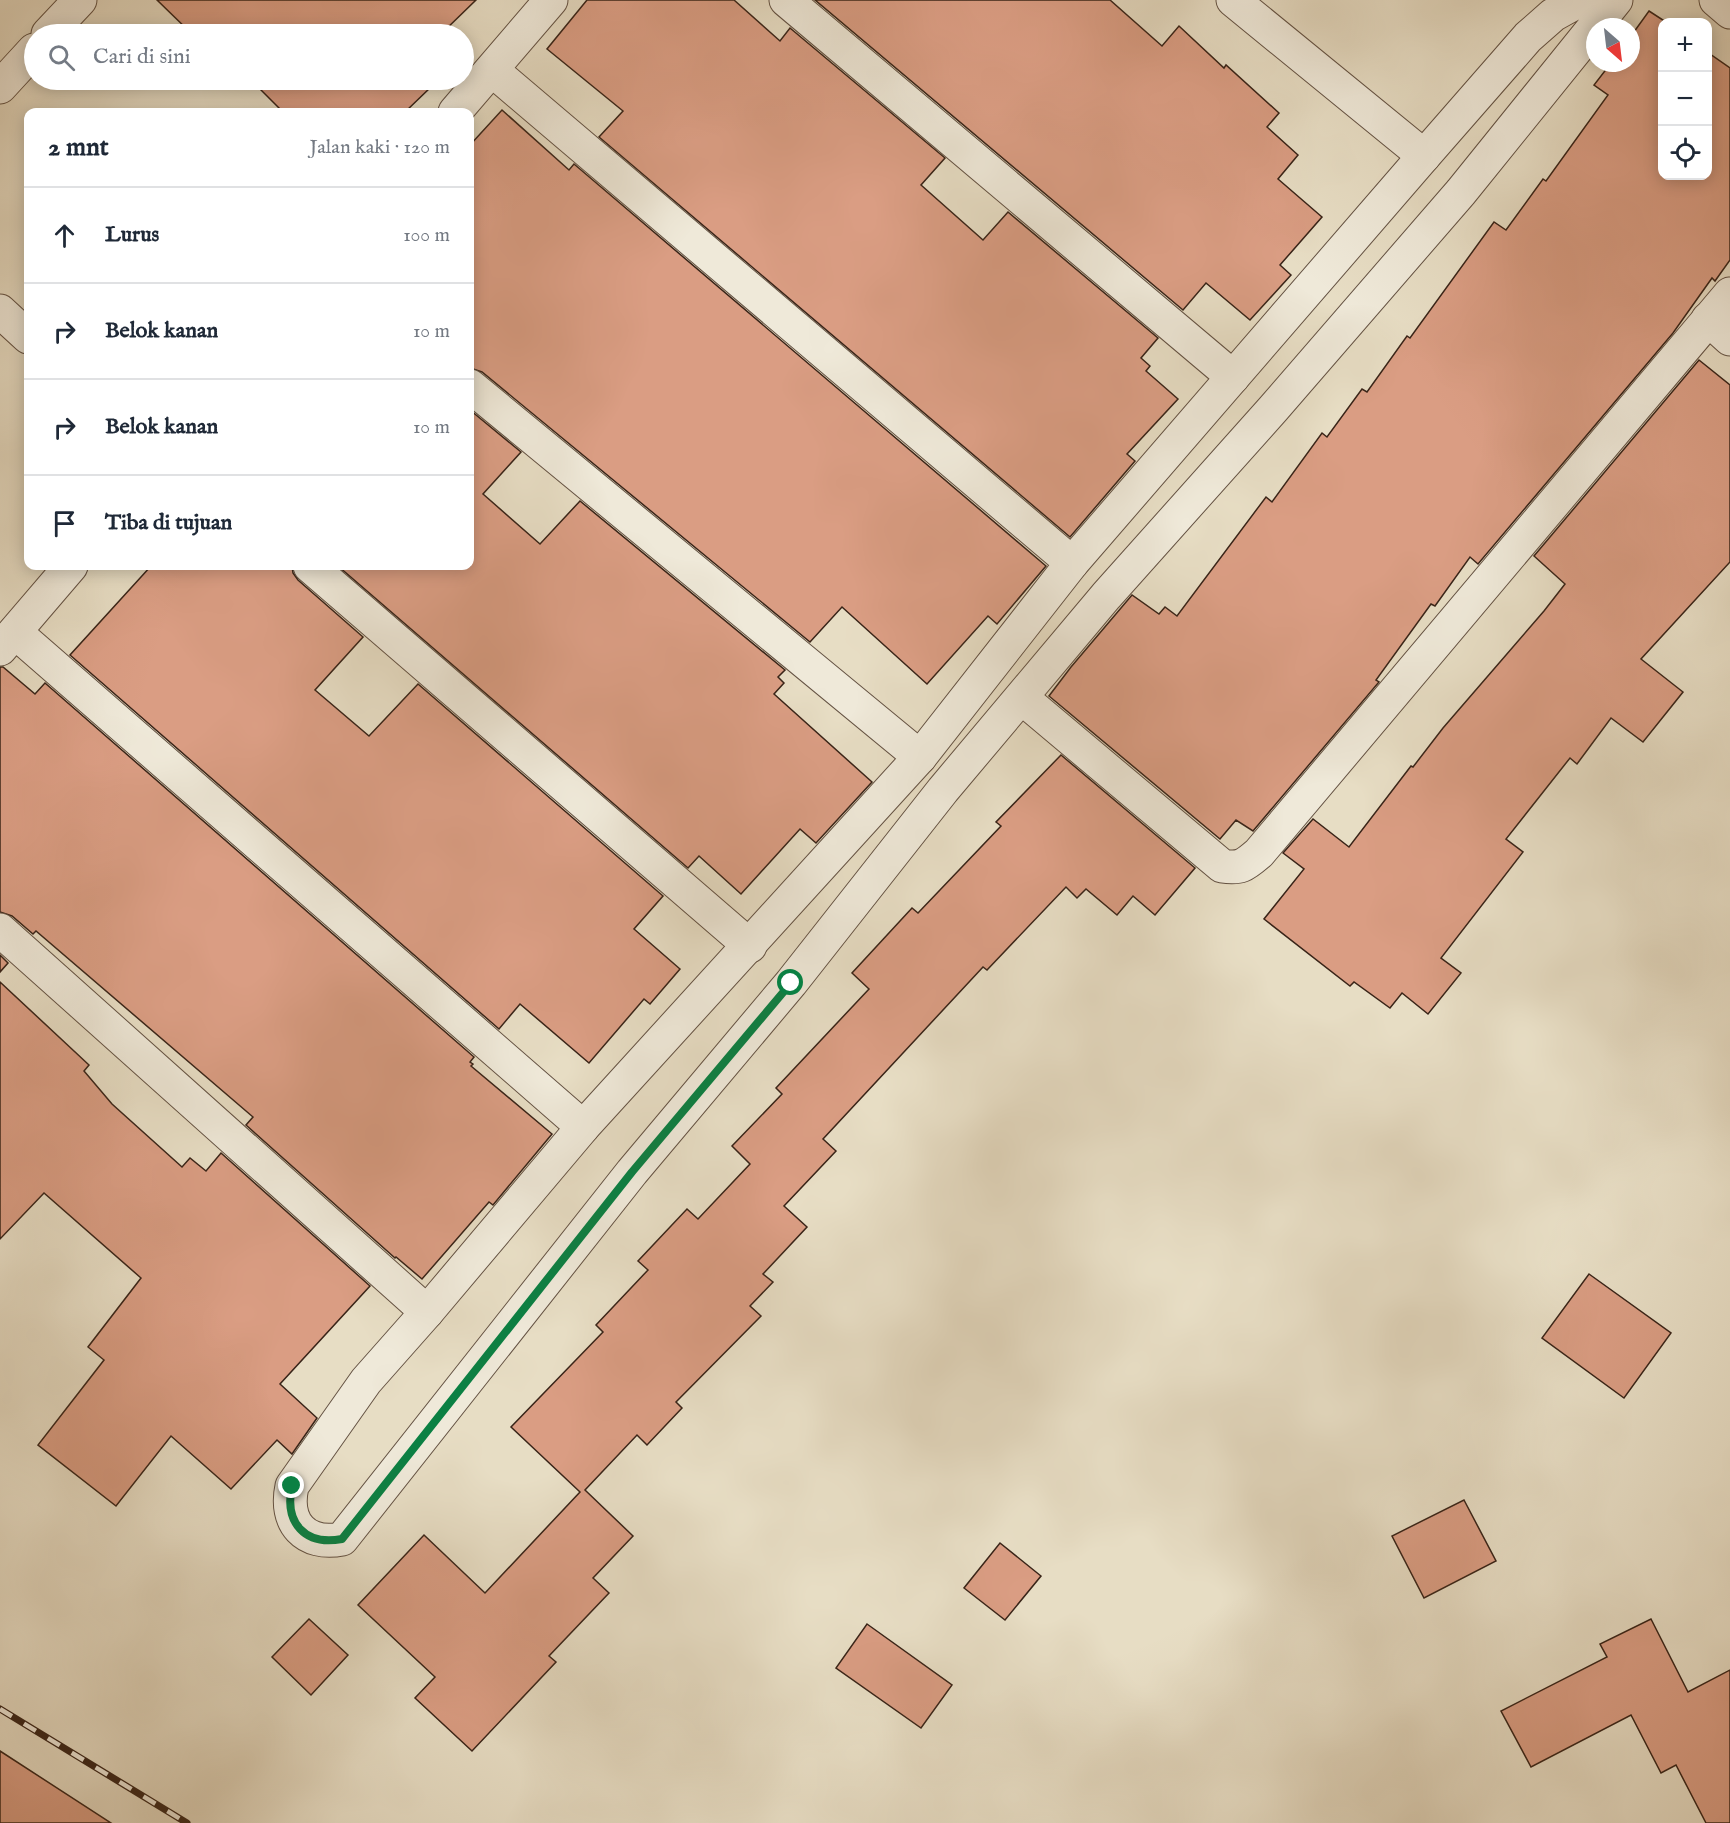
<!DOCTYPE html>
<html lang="id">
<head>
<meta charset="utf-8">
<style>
  :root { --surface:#fff; --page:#f6f6f7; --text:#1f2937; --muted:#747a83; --line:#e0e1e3 }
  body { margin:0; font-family:"IM FELL English",serif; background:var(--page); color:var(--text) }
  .controls { position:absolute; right:18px; top:18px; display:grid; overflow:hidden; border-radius:12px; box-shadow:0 3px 15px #0003 }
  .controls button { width:54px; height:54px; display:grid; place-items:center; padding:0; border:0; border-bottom:2px solid var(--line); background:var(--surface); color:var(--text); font:30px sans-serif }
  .compass { position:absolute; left:1586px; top:18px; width:54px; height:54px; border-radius:50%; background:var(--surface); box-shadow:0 3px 15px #0003; rotate:152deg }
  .stop { position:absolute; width:18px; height:18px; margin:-14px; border:4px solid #0b8043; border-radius:50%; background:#fff }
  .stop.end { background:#0b8043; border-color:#fff; box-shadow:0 2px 6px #0008 }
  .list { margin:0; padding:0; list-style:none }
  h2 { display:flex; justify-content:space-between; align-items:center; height:78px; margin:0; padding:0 24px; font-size:26px }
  h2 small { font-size:20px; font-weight:400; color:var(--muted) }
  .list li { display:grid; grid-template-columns:39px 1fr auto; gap:18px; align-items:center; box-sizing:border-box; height:96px; padding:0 24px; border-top:2px solid var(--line) }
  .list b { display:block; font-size:22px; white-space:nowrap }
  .list em { font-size:20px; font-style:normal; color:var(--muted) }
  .icon { flex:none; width:33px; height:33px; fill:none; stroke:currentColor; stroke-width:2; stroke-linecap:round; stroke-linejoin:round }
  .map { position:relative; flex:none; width:1730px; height:1823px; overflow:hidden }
  .search { position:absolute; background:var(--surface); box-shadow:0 3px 15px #0003; left:24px; top:24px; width:450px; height:66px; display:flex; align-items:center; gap:15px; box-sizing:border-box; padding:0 21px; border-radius:33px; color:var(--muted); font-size:22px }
  .panel { position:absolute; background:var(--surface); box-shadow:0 3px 15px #0003; left:24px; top:108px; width:450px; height:462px; border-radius:12px }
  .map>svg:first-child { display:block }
  .building { fill:#da9d83; stroke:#392418; stroke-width:1.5 }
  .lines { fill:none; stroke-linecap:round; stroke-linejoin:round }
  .minor-casing { stroke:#645243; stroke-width:35 }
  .minor { stroke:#efe9d9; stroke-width:33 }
  .rail-casing { stroke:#392418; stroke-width:7 }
  .rail { stroke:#efe9d9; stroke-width:4.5; stroke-dasharray:14; stroke-linecap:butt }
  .route { stroke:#0b8043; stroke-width:8 }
</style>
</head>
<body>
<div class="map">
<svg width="1730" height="1823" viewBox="0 0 1730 1823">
  <rect width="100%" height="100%" fill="#e7ddc4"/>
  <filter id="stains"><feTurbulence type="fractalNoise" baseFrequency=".00333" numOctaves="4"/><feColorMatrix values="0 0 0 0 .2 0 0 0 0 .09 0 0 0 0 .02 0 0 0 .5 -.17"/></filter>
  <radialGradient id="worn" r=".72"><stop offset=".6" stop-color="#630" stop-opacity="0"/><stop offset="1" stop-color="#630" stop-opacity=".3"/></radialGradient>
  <g class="building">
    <polygon points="157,0 476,0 441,34 192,34"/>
    <polygon points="587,0 734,0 780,41 790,28 945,158 921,185 983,240 1008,212 1158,338 1141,358 1150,366 1146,371 1178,399 1127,454 1135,461 1070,537 599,137 623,111 547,49"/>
    <polygon points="815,0 1110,0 1162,46 1179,26 1224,68 1226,65 1279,113 1267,127 1298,155 1278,179 1322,217 1280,265 1291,275 1250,320 1206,283 1183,310"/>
    <polygon points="1649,11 1666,22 1662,22 1662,176 1707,176 1707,52 1730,68 1730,260 1715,281 1712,278 1673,333 1478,564 1470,557 1435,606 1431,604 1376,680 1379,682 1253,831 1236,820 1220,839 1049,696 1071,667 1132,595 1159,614 1165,607 1177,616 1266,497 1272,502 1322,433 1327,437 1362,389 1367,392 1407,336 1410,338 1494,222 1506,230 1543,179 1546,181 1608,95 1594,85 1611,63 1631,63 1631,36"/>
    <polygon points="236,80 426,80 432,86 405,112 283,112 252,81 245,88"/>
    <polygon points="502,110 569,170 574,164 1046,566 997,624 988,616 927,684 842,607 810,642 482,372 470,368 470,145"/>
    <polygon points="1699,360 1730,385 1730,562 1641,659 1683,692 1643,742 1611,718 1577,764 1570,758 1506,839 1523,852 1441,958 1461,973 1428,1014 1402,993 1390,1008 1354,982 1350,986 1264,919 1304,869 1283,853 1313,819 1349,847 1411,766 1413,767 1443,728 1544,611 1565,584 1534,556"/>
    <polygon points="470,410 521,452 483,494 540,544 580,501 785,670 778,677 784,683 774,694 872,782 816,843 800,829 741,894 699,856 688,868 338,566 470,566"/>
    <polygon points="151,566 292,566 293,573 298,580 363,637 315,690 369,736 418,684 663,896 634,929 680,969 650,1004 644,999 589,1063 520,1004 499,1029 70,655"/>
    <polygon points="0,667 3,667 35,694 45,683 474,1057 470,1062 473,1064 471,1066 552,1134 493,1205 489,1202 422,1279 396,1257 395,1258 246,1125 253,1117 36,931 33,934 12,916 0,912"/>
    <polygon points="1061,755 1195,868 1155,915 1133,896 1117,915 1086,889 1077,898 1066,887 987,970 983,967 823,1139 836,1151 784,1206 807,1227 763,1274 773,1282 750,1306 761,1316 676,1402 682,1408 647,1445 637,1435 585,1490 633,1536 593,1578 609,1593 549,1656 556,1662 472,1751 415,1698 435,1677 358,1605 424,1535 485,1593 580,1492 511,1427 603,1332 596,1325 648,1270 638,1261 687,1209 698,1219 750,1164 732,1146 782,1094 776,1088 869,989 852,973 912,908 918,913 1001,826 996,822"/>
    <polygon points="0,955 8,963 0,972"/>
    <polygon points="0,982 89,1065 84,1071 112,1104 182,1167 190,1158 206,1171 221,1153 370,1286 280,1384 317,1418 292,1454 277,1440 231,1489 171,1436 116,1506 38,1445 104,1360 88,1347 141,1278 44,1193 0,1239"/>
    <polygon points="1589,1274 1671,1333 1624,1398 1542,1338"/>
    <polygon points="1464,1500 1496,1561 1424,1598 1392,1536"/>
    <polygon points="1000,1543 1041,1576 1005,1620 964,1588"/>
    <polygon points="309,1619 348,1655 311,1695 272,1657"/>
    <polygon points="1651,1619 1688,1692 1730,1670 1730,1823 1706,1823 1676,1765 1661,1773 1631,1715 1531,1767 1501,1711 1607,1657 1600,1644"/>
    <polygon points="867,1624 952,1685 921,1728 836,1668"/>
    <polygon points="0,1751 111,1823 0,1823"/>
  </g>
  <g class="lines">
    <defs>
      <g id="minor">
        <polyline points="786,0 1233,377"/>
        <polyline points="1233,0 1424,156"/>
        <path d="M1580,0l-27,15 -25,22 -104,119 -352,407 -152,194 -337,370 -156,185 -61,69 -74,105c-8,37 13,60 50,53l290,-367 159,-189 152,-193 163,-194 167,-187 188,-217 155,-192"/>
        <polyline points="1716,0 1730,12"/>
        <polyline points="48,34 80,0"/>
        <polyline points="492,70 1072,563"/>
        <polyline points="0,87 34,50"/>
        <polyline points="455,112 551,0"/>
        <polyline points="0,311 28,337"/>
        <polyline points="1708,319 1730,339"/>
        <polyline points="470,386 920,757"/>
        <polyline points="310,566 750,946"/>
        <polyline points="15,632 583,1127"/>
        <polyline points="0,649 71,566"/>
        <path d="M1022,698l200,168c19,3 23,-1 37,-13l471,-559"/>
        <polyline points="0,930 427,1312"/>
      </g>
    </defs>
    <use href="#minor" class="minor-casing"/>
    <use href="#minor" class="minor"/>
    <defs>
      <polyline id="rail" points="0,1709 187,1823"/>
    </defs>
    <use href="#rail" class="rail-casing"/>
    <use href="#rail" class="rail"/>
  </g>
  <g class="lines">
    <path class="route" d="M292,1486c-8,37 13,60 50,53l290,-367 159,-189"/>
  </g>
  <rect width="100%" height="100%" filter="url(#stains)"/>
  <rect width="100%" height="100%" fill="url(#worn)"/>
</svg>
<div class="controls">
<button>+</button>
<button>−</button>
<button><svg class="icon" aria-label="locate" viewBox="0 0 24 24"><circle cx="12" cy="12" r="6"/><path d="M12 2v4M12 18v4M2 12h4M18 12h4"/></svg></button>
</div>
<svg class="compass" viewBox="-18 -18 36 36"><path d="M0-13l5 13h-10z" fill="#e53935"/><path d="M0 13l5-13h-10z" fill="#747a83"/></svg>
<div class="stop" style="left:791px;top:983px"></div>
<div class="stop end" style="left:292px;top:1486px"></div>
<div class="search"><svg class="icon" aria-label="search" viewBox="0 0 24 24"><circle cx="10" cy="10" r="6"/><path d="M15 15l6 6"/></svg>Cari di sini</div>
<section class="panel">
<h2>2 mnt<small>Jalan kaki · 120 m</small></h2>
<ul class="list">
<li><svg class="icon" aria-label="ahead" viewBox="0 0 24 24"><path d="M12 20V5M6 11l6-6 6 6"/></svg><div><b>Lurus</b></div><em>100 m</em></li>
<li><svg class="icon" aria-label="right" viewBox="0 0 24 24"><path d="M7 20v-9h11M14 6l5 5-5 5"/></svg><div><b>Belok kanan</b></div><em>10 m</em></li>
<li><svg class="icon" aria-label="right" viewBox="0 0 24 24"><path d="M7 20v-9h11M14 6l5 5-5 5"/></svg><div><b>Belok kanan</b></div><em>10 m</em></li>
<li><svg class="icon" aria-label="arrive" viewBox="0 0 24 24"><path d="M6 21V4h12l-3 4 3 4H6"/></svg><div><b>Tiba di tujuan</b></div></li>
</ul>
</section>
</div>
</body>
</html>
